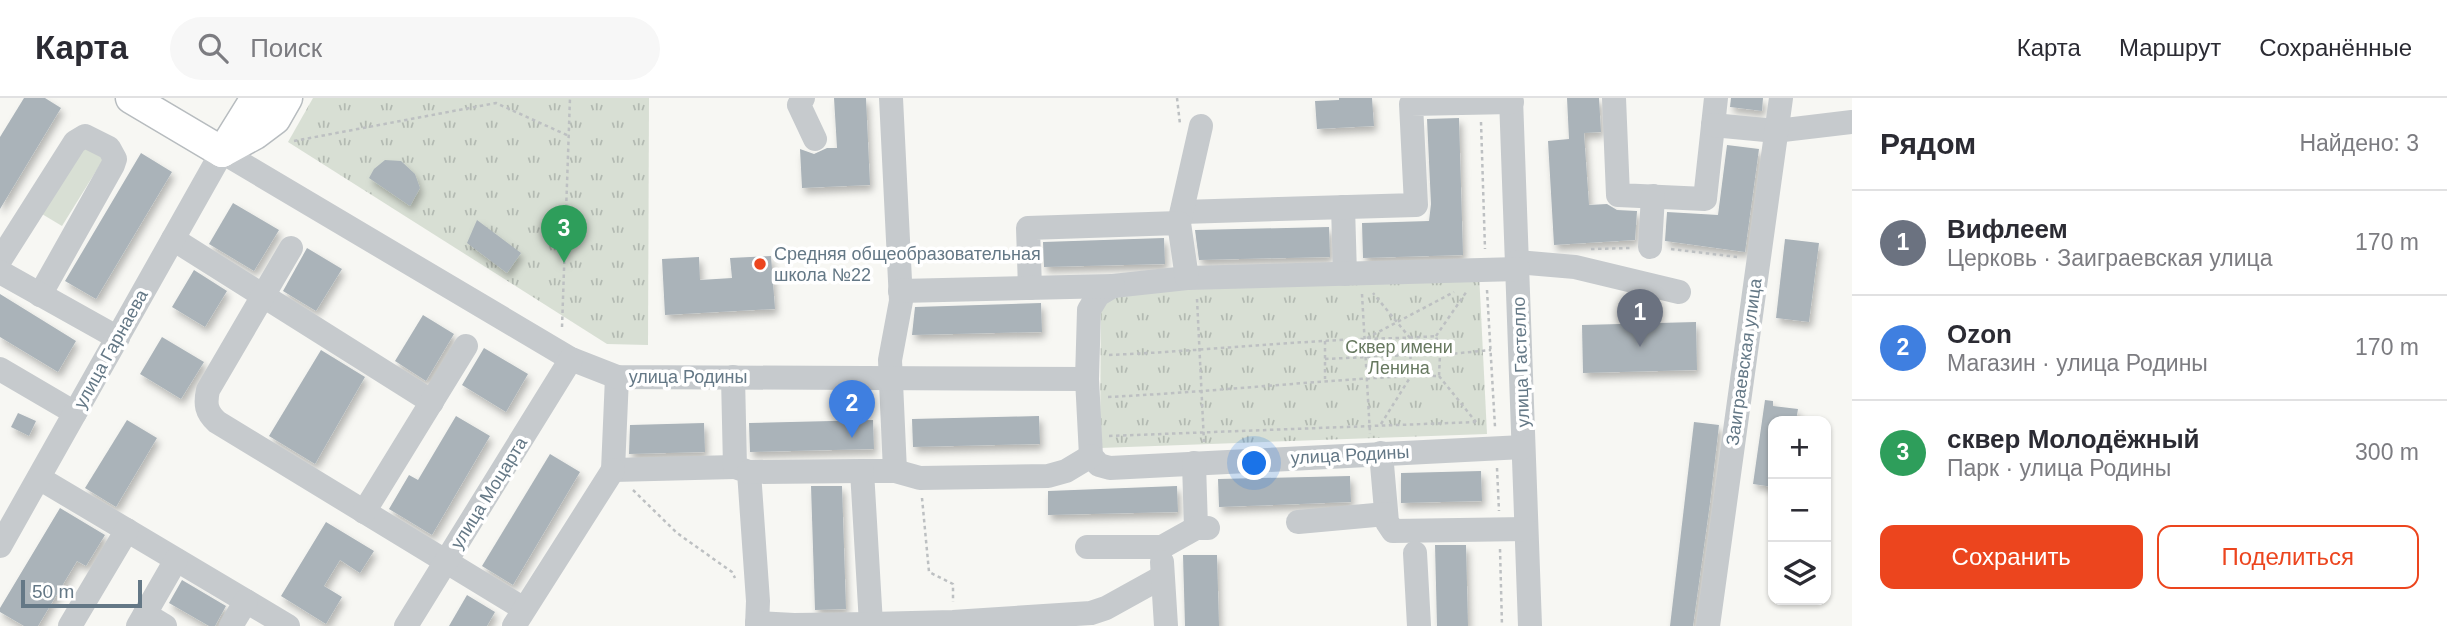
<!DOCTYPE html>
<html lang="ru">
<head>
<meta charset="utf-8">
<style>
  :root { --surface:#fff; --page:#f7f7f7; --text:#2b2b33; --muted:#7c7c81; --line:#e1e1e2; --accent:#ec451e }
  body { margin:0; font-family:Arial,sans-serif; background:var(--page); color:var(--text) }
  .controls { position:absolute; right:21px; bottom:21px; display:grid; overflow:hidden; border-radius:14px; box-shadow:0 2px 5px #0004 }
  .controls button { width:63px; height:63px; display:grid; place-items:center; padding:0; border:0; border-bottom:2px solid var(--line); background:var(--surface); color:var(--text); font:35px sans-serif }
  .scale { position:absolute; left:21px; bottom:18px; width:121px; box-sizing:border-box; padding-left:7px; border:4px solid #647886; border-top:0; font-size:19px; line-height:24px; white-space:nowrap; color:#647886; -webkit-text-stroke:5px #fff; paint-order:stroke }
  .you { position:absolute; left:1255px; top:366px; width:24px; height:24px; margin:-18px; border:5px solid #fff; border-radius:50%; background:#1a73e8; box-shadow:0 0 0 10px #1a73e833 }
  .badge { display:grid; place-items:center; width:46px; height:46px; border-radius:50%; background:var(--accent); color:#fff; font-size:23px; font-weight:700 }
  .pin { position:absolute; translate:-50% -58px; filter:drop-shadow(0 2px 4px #0008) }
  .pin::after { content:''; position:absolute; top:37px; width:24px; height:21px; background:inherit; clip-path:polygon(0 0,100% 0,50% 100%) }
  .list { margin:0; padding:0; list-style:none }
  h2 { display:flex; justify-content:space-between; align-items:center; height:91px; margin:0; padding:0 28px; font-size:30px }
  h2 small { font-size:23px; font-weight:400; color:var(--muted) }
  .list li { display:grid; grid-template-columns:46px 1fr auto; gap:21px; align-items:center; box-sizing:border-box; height:105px; padding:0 28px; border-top:2px solid var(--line) }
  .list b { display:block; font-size:26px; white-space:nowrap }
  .list p { margin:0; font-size:23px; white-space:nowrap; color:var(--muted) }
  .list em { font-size:23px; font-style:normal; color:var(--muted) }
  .actions { display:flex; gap:14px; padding:21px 28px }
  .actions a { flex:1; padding:16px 0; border:2px solid var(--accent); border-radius:14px; text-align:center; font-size:24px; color:var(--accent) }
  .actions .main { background:var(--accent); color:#fff }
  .icon { flex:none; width:38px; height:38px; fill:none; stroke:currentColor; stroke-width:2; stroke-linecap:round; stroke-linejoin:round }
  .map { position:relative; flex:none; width:1852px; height:528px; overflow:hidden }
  header { display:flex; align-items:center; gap:42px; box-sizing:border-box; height:98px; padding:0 35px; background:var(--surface); border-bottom:2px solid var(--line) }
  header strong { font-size:33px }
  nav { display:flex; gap:38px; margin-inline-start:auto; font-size:24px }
  .search { width:490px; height:63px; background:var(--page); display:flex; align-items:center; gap:18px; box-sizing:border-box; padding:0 24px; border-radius:38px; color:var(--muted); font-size:26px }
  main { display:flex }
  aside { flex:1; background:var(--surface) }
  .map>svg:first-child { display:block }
  .grass { fill:#d8dfd4 }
  .park { fill:url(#park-tufts) }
  .building { fill:#aab3b9; filter:url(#shadow) }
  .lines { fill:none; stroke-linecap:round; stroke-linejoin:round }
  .major-casing { stroke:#b7bcbf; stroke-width:33 }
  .path { stroke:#bdc0c2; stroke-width:2.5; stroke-dasharray:3.5 3.5; stroke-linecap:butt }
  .minor { stroke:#c6cacd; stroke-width:24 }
  .major { stroke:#fff; stroke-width:30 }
  .poi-dot { fill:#ec451e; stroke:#fff; stroke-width:2.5 }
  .labels { text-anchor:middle; stroke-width:7; stroke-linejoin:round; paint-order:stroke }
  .poi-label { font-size:18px; fill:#647886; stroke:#fff; text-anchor:start }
  .park-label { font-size:18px; fill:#66785f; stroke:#fff }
  .street-label { font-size:18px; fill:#647886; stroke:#fff }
</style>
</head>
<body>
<header>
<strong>Карта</strong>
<div class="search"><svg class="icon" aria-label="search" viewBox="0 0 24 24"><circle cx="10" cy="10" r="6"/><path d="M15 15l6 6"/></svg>Поиск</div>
<nav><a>Карта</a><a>Маршрут</a><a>Сохранённые</a></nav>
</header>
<main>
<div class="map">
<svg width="1852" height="528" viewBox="0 0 1852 528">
  <defs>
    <pattern id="park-tufts" width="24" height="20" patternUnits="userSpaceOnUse" patternTransform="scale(1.75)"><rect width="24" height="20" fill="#d8dfd4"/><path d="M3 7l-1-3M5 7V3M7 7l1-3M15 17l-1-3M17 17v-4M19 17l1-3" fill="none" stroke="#b3bab2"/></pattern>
    <filter id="shadow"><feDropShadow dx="3" dy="5.5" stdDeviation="3.5" flood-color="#0004"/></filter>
  </defs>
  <rect width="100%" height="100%" fill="#f7f7f3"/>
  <polygon class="grass" points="71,35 106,57 62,128 27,107"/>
  <g class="park">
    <polygon points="313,0 649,0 648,247 607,246 288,44"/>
    <polygon points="1479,175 1487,336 1100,350 1101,194"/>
  </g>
  <g class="building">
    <polygon points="24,0 45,0 61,10 0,111 0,39"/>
    <polygon points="834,0 866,0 870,87 802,90 800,51 814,56 827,50 837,50"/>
    <polygon points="1339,0 1372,0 1374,28 1317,31 1315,3 1339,2"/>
    <polygon points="1567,0 1599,0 1601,34 1584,35 1589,107 1607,106 1617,112 1637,113 1635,142 1554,147 1548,43 1569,41"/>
    <polygon points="1731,0 1763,0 1762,13 1730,9"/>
    <polygon points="1459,20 1463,157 1363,160 1362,125 1429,123 1431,106 1427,21"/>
    <polygon points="1727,47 1759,51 1745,154 1665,143 1667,114 1718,117"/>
    <polygon points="141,55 172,74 96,201 65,183"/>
    <polygon points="385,62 401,63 415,76 420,90 410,108 369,80 374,71"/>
    <polygon points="233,105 279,132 254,173 209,146"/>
    <polygon points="477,122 521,155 507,175 467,145"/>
    <polygon points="1329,129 1330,159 1199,162 1195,132"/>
    <polygon points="1164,140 1165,166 1044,169 1043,144"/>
    <polygon points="1785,141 1819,145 1809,224 1776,220"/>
    <polygon points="307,150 342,171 316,213 283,193"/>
    <polygon points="771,158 775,211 665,217 662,161 699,159 700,182 732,180 730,160"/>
    <polygon points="194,172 227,193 205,229 172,209"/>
    <polygon points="0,196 76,243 58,274 0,239"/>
    <polygon points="1041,205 1042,234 912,237 915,209"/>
    <polygon points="423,217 454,236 426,283 395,263"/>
    <polygon points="1696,224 1697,272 1583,275 1582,227"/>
    <polygon points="162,239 204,264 181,301 140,276"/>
    <polygon points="484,250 528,276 506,314 462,287"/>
    <polygon points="321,252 365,279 315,366 269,338"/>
    <polygon points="1765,302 1773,303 1773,308 1798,311 1796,323 1773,323 1773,389 1753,386"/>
    <polygon points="18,315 36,323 29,338 11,329"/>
    <polygon points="456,318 490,338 432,437 389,411 409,377 418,382"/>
    <polygon points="1039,318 1040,346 913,349 912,321"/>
    <polygon points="127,322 157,340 116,409 85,390"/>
    <polygon points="873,322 874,351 750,354 749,325"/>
    <polygon points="1694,324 1719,327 1710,405 1693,528 1670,528"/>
    <polygon points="704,325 705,354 629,356 630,327"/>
    <polygon points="550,356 580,374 513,487 482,468"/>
    <polygon points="1481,373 1482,403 1401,405 1401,375"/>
    <polygon points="1350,378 1351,404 1219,409 1218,381"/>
    <polygon points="811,388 842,388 846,511 815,512"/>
    <polygon points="1177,388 1178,414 1048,417 1048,393"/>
    <polygon points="60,410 105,437 86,468 77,463 38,528 24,528 0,514 0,510"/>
    <polygon points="326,424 374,453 360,475 340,462 324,488 342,499 326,526 281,498"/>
    <polygon points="1435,447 1466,447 1468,528 1437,528"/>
    <polygon points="1183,457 1217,457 1219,528 1185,528"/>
    <polygon points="182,482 226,508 215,528 209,528 169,505"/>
    <polygon points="467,497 495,514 487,528 449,528"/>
  </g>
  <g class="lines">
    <defs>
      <g id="major">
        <polyline points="131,0 222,54"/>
        <polyline points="225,50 256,0"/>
        <polyline points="222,54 255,36 275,21 287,0"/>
      </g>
    </defs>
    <use href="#major" class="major-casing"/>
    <g class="path">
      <polyline points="1177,0 1180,26"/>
      <polyline points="1481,24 1485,151"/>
      <polyline points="294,43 496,5 569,38"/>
      <polyline points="1591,151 1630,150"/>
      <polyline points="1671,151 1738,159"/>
      <polyline points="1487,192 1495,329"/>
      <polyline points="1362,196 1370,336"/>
      <polyline points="1197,201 1204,344"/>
      <polyline points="562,229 570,0"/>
      <polyline points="1436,238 1467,193"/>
      <polyline points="1367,240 1454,194"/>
      <polyline points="1325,243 1325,281"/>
      <path d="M1109,257c72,-3 143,-10 215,-14 37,-3 75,-2 112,-5l4,19 -1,21h-28l-1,-38 -37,-45"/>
      <polyline points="1440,257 1491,252"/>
      <polyline points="1325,261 1409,257"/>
      <polyline points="1439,278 1476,324"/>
      <path d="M1108,299c101,-5 202,-16 303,-21"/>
      <polyline points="1381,326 1411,278"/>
      <polyline points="1109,338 1476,324"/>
      <polyline points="1497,370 1499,413"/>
      <polyline points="633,392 677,435 732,474 735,480"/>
      <polyline points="922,400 929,474 953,486 953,504"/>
      <polyline points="1500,451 1502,528"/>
    </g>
    <g class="minor">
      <polyline points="803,0 799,7 815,41"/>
      <polyline points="891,0 901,203 890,262 895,373"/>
      <polyline points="1511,0 1530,528"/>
      <polyline points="1614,0 1618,97 1705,101 1716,0"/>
      <polyline points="1713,27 1776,33 1852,24"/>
      <polyline points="1343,109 1345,176"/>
      <polyline points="1182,114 1416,107 1411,6 1512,4"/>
      <polyline points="1179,125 1201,28"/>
      <polyline points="173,141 432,304"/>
      <polyline points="1650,149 1653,98"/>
      <path d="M291,150l-83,142c-3,14 -2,22 9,32l307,187"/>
      <polyline points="0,162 75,44 85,38 109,50 115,61 113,67 40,197"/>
      <polyline points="1517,164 1575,169 1679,194"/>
      <polyline points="1518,171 1187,180 1113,188 1098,197 1089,212 1087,281 1091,358 1099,367 1110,370 1523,349"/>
      <polyline points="0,174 118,240"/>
      <polyline points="1030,190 1028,130 1179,125 1187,180"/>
      <polyline points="900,193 1113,188"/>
      <polyline points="0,271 75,315"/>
      <polyline points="617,279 613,372 735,369"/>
      <polyline points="733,279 735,369 749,374 758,503 757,528"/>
      <polyline points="1381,355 1387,424 1393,433 1526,431"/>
      <polyline points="1091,358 1066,373 1048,378 920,380 895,373 862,373 871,526 953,524 1091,515 1106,510 1162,479"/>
      <polyline points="1194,365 1196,430"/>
      <polyline points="749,374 862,373"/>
      <polyline points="39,380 288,528"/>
      <polyline points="364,414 466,248"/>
      <polyline points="1298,424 1386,416"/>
      <polyline points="0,448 222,54 571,261 617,279 1087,281"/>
      <polyline points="1087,449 1162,449 1196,430 1208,430"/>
      <polyline points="1415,455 1419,528"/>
      <polyline points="1162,464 1166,528"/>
      <polyline points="145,516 165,528"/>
      <polyline points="757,525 794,527 871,526"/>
      <polyline points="70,528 127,432"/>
      <polyline points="138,528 176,462"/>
      <polyline points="231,528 246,503"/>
      <polyline points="406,528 571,261"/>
      <polyline points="514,528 613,372"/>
      <polyline points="1708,528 1781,0"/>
    </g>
    <use href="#major" class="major"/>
  </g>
  <circle class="poi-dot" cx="760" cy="166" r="7"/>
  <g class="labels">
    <g class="poi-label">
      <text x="774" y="162">Средняя общеобразовательная<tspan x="774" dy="21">школа №22</tspan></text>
    </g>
    <g class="park-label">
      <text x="1399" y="255">Сквер имени<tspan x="1399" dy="21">Ленина</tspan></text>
    </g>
    <g class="street-label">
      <text transform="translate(111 251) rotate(-61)" y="6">улица Гарнаева</text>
      <text transform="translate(1521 264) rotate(-92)" y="6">улица Гастелло</text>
      <text transform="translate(1744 264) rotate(-82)" y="6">Заиграевская улица</text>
      <text x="688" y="285">улица Родины</text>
      <text transform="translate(1350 357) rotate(-3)" y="6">улица Родины</text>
      <text transform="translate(489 395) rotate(-58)" y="6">улица Моцарта</text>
    </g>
  </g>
</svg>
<div class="controls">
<button>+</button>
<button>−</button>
<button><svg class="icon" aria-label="layers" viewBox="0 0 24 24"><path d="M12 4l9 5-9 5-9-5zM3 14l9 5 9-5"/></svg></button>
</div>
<div class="scale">50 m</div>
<div class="you"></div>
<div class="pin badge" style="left:1640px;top:249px;background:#6b7280">1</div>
<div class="pin badge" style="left:852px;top:340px;background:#3f7fe0">2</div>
<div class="pin badge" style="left:564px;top:165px;background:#2e9e5b">3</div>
</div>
<aside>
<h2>Рядом<small>Найдено: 3</small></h2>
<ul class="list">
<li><span class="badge" style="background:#6b7280">1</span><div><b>Вифлеем</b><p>Церковь · Заиграевская улица</p></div><em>170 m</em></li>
<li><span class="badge" style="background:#3f7fe0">2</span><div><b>Ozon</b><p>Магазин · улица Родины</p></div><em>170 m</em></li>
<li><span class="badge" style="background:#2e9e5b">3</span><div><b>сквер Молодёжный</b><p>Парк · улица Родины</p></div><em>300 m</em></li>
</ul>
<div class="actions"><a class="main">Сохранить</a><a>Поделиться</a></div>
</aside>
</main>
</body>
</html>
